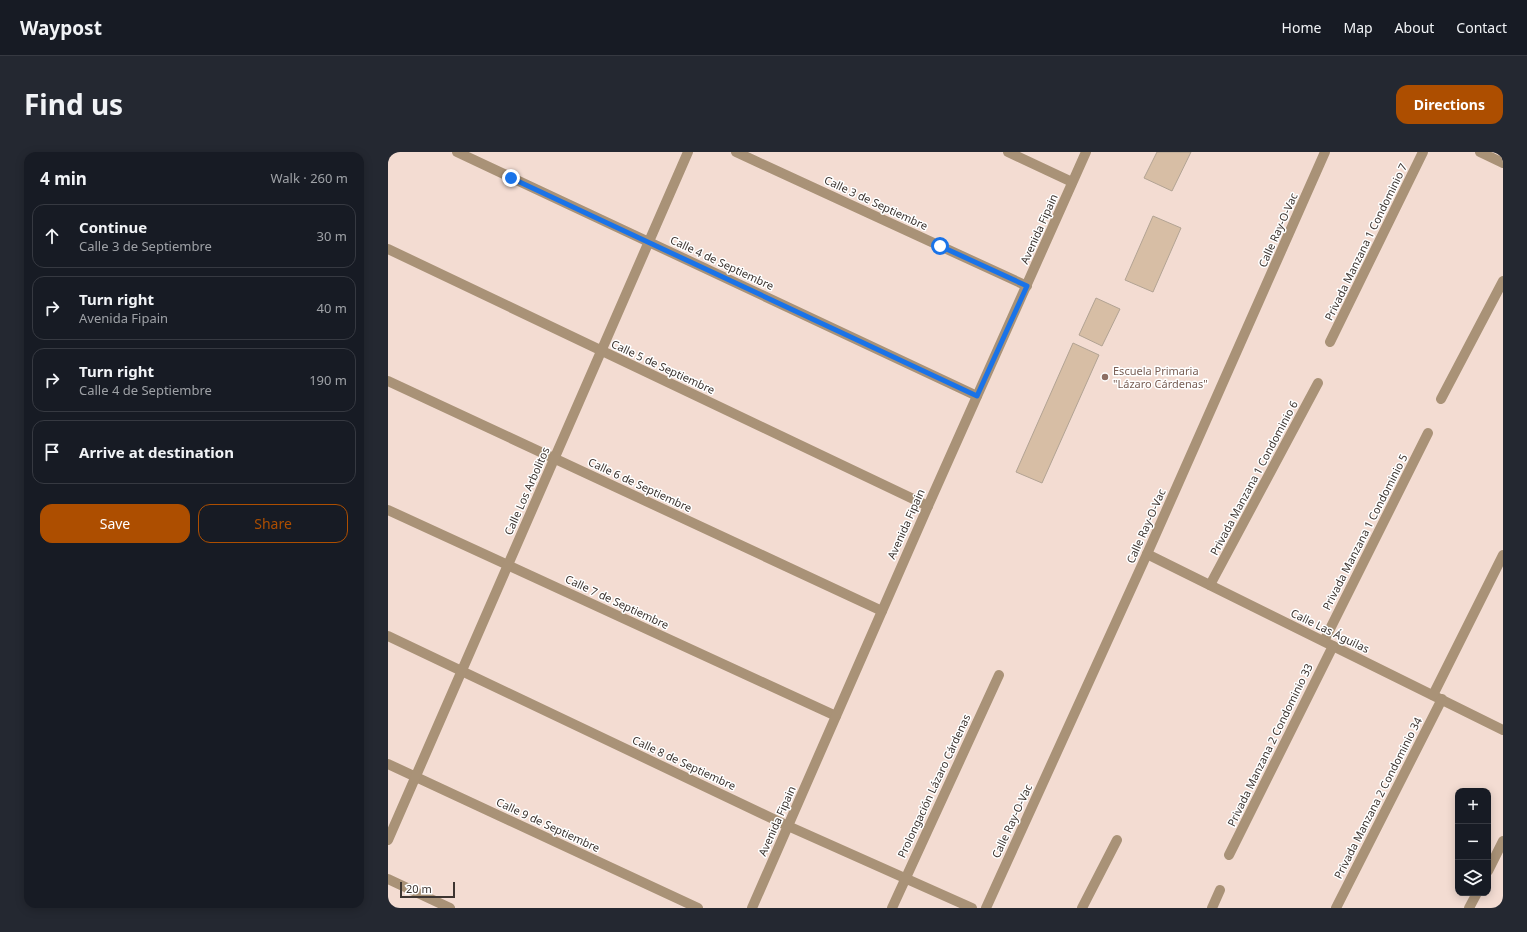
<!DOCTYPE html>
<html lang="en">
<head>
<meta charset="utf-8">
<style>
  :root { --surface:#171b24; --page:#242831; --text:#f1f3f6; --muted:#9ea1a6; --line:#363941; --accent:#ad4e00 }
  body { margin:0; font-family:"Noto Sans",sans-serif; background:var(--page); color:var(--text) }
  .controls { position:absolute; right:12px; bottom:12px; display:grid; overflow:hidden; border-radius:8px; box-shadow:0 2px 10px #0003 }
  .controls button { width:36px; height:36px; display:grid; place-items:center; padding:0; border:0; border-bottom:1px solid var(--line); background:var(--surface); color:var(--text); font:20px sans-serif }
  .scale { position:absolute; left:12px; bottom:10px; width:55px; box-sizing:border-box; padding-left:4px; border:2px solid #3d3531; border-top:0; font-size:11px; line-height:14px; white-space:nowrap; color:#3d3531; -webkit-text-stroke:3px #fff; paint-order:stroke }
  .stop { position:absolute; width:12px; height:12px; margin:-9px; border:3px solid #1a73e8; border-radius:50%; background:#fff }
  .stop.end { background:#1a73e8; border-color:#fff; box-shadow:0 1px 4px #0008 }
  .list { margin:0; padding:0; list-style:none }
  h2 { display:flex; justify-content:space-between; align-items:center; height:52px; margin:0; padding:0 16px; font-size:17px }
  h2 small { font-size:13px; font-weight:400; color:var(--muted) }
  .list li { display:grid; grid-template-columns:26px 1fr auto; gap:12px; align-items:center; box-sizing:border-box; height:64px; margin:0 8px 8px; padding:0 8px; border:1px solid var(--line); border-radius:12px }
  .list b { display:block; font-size:15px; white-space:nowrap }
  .list p { margin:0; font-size:13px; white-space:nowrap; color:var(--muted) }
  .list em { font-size:13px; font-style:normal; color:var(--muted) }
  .actions { display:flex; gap:8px; padding:12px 16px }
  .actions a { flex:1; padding:9px 0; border:1px solid var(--accent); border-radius:12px; text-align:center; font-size:14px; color:var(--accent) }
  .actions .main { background:var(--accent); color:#fff }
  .icon { flex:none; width:22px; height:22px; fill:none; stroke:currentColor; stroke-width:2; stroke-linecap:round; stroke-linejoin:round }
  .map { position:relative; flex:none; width:1115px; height:756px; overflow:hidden; border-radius:12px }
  header { display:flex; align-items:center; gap:24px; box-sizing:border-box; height:56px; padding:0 20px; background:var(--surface); border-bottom:1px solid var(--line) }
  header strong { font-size:19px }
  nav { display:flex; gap:22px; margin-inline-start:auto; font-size:14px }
  .intro { display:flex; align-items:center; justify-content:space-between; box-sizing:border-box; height:96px; padding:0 24px }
  h1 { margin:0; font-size:28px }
  .button { padding:10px 18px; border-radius:12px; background:var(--accent); color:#fff; font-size:14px; font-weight:700 }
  main { display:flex; gap:24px; padding:0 24px }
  aside { flex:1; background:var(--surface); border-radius:12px; box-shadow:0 2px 10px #0003 }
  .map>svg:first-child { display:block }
  .building { fill:#d7bea5; stroke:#b2a393 }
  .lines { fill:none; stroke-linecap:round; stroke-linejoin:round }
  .minor { stroke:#a99277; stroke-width:10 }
  .route { stroke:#1a73e8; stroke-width:5 }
  .education-dot { fill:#8d6e63; stroke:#fff; stroke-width:1.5 }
  .labels { text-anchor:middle; stroke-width:3; stroke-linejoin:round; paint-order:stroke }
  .street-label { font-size:11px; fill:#3d3531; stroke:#fff }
  .education-label { font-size:11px; fill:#785e54; stroke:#fff; text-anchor:start }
</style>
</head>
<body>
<header>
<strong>Waypost</strong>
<nav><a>Home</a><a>Map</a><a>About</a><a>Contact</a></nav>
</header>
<div class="intro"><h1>Find us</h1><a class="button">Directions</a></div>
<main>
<aside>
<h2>4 min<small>Walk · 260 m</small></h2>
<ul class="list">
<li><svg class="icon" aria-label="ahead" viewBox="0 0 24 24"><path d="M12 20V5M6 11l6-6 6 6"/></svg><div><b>Continue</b><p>Calle 3 de Septiembre</p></div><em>30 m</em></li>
<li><svg class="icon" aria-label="right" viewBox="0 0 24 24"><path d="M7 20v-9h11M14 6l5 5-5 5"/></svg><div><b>Turn right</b><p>Avenida Fipain</p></div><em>40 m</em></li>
<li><svg class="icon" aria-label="right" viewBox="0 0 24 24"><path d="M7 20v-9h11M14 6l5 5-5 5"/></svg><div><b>Turn right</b><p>Calle 4 de Septiembre</p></div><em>190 m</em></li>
<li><svg class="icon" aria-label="arrive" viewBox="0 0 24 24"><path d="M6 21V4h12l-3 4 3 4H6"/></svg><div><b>Arrive at destination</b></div></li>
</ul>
<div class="actions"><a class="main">Save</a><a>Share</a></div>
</aside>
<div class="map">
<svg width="1115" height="756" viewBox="0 0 1115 756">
  <rect width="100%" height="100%" fill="#f3dcd2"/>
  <g class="building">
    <polygon points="769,0 803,0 784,39 756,26"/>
    <polygon points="765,64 793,76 765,140 737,128"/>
    <polygon points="708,146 732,157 714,194 691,183"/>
    <polygon points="685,191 711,203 654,331 628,320"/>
  </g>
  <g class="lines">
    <g class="minor">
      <polyline points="69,0 589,244"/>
      <polyline points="348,0 639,134"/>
      <polyline points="620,0 684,30"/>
      <polyline points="1092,0 1115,11"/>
      <polyline points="0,97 540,354"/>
      <polyline points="942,190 1035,0"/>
      <polyline points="0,229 494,459"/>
      <polyline points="1053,247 1115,129"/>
      <polyline points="0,358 448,564"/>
      <polyline points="759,402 1115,578"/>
      <polyline points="822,433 930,231"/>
      <polyline points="0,484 400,674 584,756"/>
      <polyline points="936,489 1040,281"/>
      <polyline points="1045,543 1115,403"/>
      <polyline points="0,612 310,756"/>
      <polyline points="0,688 300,0"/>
      <polyline points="841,703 945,494"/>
      <polyline points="1100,719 1115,689"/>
      <polyline points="0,727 62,756"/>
      <polyline points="364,756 540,354 698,0"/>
      <polyline points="504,756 611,523"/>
      <polyline points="598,756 759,402 937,0"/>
      <polyline points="694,756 729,688"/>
      <polyline points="824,756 832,738"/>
      <polyline points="948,756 1054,547"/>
      <polyline points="1081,756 1089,741"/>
    </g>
  </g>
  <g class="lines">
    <polyline class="route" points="123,26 589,244 639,134 552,94"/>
  </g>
  <circle class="education-dot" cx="717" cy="225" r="4"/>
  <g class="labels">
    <g class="street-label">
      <text transform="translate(488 51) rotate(25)" y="4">Calle 3 de Septiembre</text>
      <text transform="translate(651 77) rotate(-66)" y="4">Avenida Fipain</text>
      <text transform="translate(890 78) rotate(-66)" y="4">Calle Ray-O-Vac</text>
      <text transform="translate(978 90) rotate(-64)" y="4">Privada Manzana 1 Condominio 7</text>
      <text transform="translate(334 111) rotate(25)" y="4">Calle 4 de Septiembre</text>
      <text transform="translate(275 215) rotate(25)" y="4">Calle 5 de Septiembre</text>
      <text transform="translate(866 326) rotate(-62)" y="4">Privada Manzana 1 Condominio 6</text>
      <text transform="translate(252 333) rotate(25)" y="4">Calle 6 de Septiembre</text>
      <text transform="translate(139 339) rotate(-66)" y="4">Calle Los Arbolitos</text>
      <text transform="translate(518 372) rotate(-66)" y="4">Avenida Fipain</text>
      <text transform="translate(758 374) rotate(-66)" y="4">Calle Ray-O-Vac</text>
      <text transform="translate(977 380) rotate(-63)" y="4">Privada Manzana 1 Condominio 5</text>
      <text transform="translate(229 450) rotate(25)" y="4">Calle 7 de Septiembre</text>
      <text transform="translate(942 479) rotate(26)" y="4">Calle Las Águilas</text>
      <text transform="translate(882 593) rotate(-64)" y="4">Privada Manzana 2 Condominio 33</text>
      <text transform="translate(296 611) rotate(25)" y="4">Calle 8 de Septiembre</text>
      <text transform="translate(546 634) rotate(-65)" y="4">Prolongación Lázaro Cárdenas</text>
      <text transform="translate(990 646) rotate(-63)" y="4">Privada Manzana 2 Condominio 34</text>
      <text transform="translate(389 669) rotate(-66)" y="4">Avenida Fipain</text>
      <text transform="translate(624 669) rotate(-65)" y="4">Calle Ray-O-Vac</text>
      <text transform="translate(160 673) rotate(25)" y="4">Calle 9 de Septiembre</text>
    </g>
    <g class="education-label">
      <text x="725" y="223">Escuela Primaria<tspan x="725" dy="13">"Lázaro Cárdenas"</tspan></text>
    </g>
  </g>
</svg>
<div class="controls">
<button>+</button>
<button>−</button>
<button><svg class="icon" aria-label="layers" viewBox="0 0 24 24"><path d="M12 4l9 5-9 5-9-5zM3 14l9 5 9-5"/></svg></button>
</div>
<div class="scale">20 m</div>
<div class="stop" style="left:552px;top:94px"></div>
<div class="stop end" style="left:123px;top:26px"></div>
</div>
</main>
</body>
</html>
